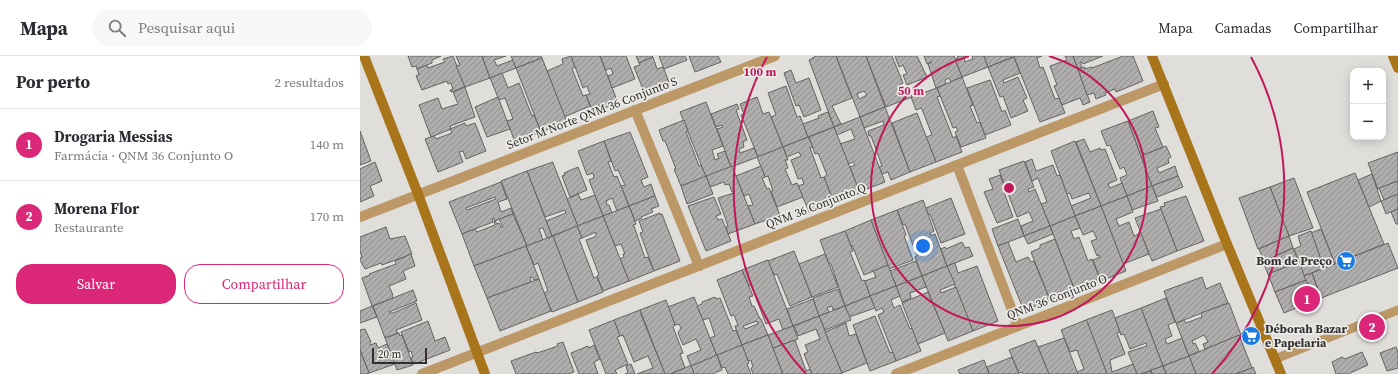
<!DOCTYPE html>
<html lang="pt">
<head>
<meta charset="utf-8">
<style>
  :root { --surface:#fff; --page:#f7f7f7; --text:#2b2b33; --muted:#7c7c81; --line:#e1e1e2; --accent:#db2777 }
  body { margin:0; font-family:"Source Serif 4",serif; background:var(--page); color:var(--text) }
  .controls { position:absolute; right:12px; top:12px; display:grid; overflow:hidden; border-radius:8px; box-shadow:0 2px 10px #0003 }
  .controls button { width:36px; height:36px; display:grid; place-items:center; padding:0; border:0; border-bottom:1px solid var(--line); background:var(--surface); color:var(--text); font:20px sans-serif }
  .scale { position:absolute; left:12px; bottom:10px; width:55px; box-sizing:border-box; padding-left:4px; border:2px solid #31302f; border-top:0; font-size:11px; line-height:14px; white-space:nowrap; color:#31302f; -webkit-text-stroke:3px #edebe8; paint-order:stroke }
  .you { position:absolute; left:563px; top:190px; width:14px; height:14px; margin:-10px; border:3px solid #fff; border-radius:50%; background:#1a73e8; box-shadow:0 0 0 6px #1a73e833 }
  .badge { display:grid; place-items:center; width:26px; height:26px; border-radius:50%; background:var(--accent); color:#fff; font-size:13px; font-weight:700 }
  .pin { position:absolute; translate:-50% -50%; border:2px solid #fff; box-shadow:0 1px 4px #0006 }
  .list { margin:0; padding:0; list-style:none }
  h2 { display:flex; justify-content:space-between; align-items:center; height:52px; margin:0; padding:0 16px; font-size:17px }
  h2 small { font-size:13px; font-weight:400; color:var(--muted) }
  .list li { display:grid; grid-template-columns:26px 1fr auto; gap:12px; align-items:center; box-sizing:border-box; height:72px; padding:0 16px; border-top:1px solid var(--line) }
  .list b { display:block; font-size:15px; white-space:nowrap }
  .list p { margin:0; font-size:13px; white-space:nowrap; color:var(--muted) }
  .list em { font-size:13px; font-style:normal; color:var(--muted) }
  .actions { display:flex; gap:8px; padding:12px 16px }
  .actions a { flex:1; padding:9px 0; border:1px solid var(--accent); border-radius:16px; text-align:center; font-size:14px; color:var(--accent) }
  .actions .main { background:var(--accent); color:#fff }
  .icon { flex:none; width:22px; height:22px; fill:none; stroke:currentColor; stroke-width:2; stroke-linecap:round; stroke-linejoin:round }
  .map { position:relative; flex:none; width:1038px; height:318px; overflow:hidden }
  header { display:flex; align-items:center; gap:24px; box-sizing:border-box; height:56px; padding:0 20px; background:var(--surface); border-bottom:1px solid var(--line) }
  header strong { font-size:19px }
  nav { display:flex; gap:22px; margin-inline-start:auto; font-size:14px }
  .search { width:280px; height:36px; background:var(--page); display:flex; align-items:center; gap:10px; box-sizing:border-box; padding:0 14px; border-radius:22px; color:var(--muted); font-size:15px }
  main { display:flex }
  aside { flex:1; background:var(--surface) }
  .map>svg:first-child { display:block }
  .building { fill:url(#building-hatch); stroke:#656361; fill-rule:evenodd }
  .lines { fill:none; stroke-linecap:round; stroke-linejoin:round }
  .lane { stroke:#bc9867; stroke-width:9 }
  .street { stroke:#bc9867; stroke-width:10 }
  .secondary { stroke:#a9751a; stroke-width:10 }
  .ring { fill:none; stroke:#c2185b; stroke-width:2 }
  .labels { text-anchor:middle; stroke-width:3.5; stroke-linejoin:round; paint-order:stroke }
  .street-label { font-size:12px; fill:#31302f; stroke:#edebe8 }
  .poi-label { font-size:12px; font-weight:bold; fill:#31302f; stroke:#edebe8; text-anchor:end }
  .centre { fill:#c2185b; stroke:#edebe8; stroke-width:2 }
  .ring-label { font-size:12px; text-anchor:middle; font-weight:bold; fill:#c2185b; stroke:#edebe8; stroke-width:3.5; stroke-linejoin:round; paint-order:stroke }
</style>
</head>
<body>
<header>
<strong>Mapa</strong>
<div class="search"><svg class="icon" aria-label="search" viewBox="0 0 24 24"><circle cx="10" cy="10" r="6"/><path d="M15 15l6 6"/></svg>Pesquisar aqui</div>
<nav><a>Mapa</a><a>Camadas</a><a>Compartilhar</a></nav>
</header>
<main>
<aside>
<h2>Por perto<small>2 resultados</small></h2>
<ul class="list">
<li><span class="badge">1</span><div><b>Drogaria Messias</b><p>Farmácia · QNM 36 Conjunto O</p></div><em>140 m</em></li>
<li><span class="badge">2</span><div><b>Morena Flor</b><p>Restaurante</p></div><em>170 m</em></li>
</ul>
<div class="actions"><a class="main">Salvar</a><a>Compartilhar</a></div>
</aside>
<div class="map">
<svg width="1038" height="318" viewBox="0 0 1038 318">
  <defs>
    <pattern id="building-hatch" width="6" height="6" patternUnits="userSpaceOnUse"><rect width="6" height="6" fill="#b0aeac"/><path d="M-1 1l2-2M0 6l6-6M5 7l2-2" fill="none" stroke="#908e8c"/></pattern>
  </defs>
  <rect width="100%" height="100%" fill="#dfdedb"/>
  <g class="building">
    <polygon points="48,0 81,0 72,4 72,7 57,13 56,10 52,11"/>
    <polygon points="93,0 105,31 91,36 90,34 93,33 91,27 88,28 87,25 62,34 56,20 59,18 57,13 67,9 68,12 85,6 83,3"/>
    <polygon points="96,0 122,0 130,22 105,31 96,10 100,9"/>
    <polygon points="122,0 146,0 134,4 137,10 153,4 156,12 130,22"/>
    <polygon points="151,0 181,0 182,2 156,12"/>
    <polygon points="211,0 215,11 212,13 223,40 226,39 230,50 204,61 187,15 203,8 202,3"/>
    <polygon points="211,0 240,0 258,47 233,56 226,39 230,38 227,30 223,32"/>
    <polygon points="240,0 266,0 275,23 252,32 248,20 253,18 251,12 246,14"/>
    <polygon points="276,0 292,0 293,1 279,7"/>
    <polygon points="299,0 325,0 327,4 304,13"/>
    <polygon points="329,0 358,0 361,6 335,16"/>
    <polygon points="456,0 476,0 492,42 472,50 481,68 474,71 449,4"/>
    <path d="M476,0h30l19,51 -25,10zM504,35l3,4 -8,4 -2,-5z"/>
    <polygon points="506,0 532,0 543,27 539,29 540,33 547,30 552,41 526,51"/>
    <polygon points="535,0 557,0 567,21 547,29 543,19 547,18 543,9 539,11"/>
    <polygon points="564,0 594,0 602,21 591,26 589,22 585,24 586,28 576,32 568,8 572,6 567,8"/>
    <polygon points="597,0 608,0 604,2 605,6 613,3 612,0 624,0 628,11 602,21 595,3 598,2"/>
    <polygon points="624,0 653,0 653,1 628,11"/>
    <polygon points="656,0 682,0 677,2 680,12 683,11 695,43 699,42 705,57 680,66 654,1"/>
    <polygon points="705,0 713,0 730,46 723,49 720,42 702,49 694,30 697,29 690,10 707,4"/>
    <polygon points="713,0 743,0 723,8 722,6 720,7 722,11 718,13"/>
    <polygon points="763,0 773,0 783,25 756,36 755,33 745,37 746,39 736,43 734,37 727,39 718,13 725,11 725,13 732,11 732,12"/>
    <polygon points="293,1 297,13 303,11 309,26 284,36 274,11 280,9 279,7"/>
    <polygon points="654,1 660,17 643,24 644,27 658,21 667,42 663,44 668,55 651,62 643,40 640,41 628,11"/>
    <polygon points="182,2 207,66 181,76 156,12"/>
    <polygon points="431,14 436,27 449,22 461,54 444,61 439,49 436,50 424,17"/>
    <polygon points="142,17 148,32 159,27 172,60 174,59 181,76 155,86 147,65 153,63 145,42 139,44 130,22"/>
    <polygon points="602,21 613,49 610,50 617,67 620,66 626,82 601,91 595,76 598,75 596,71 593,72 577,32"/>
    <polygon points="630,24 642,56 645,54 651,69 625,79 607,32"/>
    <polygon points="426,30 437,61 440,60 448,81 423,91 411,61 416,59 408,37"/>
    <polygon points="105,31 115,61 90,70 91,73 71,81 59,49 78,42 82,53 98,48 93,36"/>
    <polygon points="577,32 580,40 577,41 593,82 596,80 602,96 576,106 566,81 572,79 562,53 561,52 556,54 551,41"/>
    <polygon points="138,41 150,73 127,81 115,51"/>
    <polygon points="397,41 403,58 409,56 423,91 398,101 381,59 384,58 380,48"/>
    <polygon points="346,46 363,90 352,94 355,104 359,102 357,98 365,95 371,111 346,121 320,56"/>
    <polygon points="377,48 379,53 376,54 387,84 383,86 384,91 379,93 380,97 394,92 398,101 371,111 357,73 363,71 362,69 356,71 351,58"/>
    <polygon points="525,51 550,116 531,124 528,116 522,118 519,111 522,110 511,80 509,80 508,75 524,69 523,65 504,72 500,61"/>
    <polygon points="793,55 799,71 795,72 803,91 784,99 783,96 780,98 768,65"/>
    <polygon points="468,56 474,71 448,81 443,68 459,62 458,60 460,59"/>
    <polygon points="557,57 576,106 550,116 532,67"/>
    <polygon points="500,61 525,126 499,136 490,111 495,109 493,106 488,108 480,88 495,83 491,73 477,79 474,71"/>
    <polygon points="324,64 328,75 326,76 339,110 341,109 346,121 321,130 314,113 316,113 305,85 303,85 299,74"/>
    <polygon points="768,65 792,130 767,140 760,122 767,119 764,111 760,113 750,89 747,90 741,75"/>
    <polygon points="105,67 106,70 115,67 126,95 106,103 103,95 99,96 103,106 78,116 65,83 74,80 76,83 92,77 90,73"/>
    <polygon points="474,71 500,137 474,147 464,121 467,119 458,97 455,98 449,81"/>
    <polygon points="0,75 11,105 0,109"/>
    <polygon points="270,76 288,121 281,124 284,131 291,128 295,140 269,150 261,130 265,129 258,114 255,115 244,85"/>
    <polygon points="448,81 453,91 450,92 459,116 461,122 464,121 474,147 449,156 438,130 444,128 442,122 438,123 431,104 441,100 439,96 427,101 423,91"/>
    <polygon points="724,83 730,96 740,92 741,94 745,93 757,124 748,128 750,132 762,127 767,140 741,150 716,86"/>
    <polygon points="244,85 251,105 248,106 254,121 257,120 269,150 257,155 252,142 246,145 247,149 249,149 252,157 243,160 229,124 234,122 233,117 227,119 218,95"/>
    <polygon points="715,85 741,150 715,160 711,150 731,142 729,137 712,143 710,137 707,138 691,95"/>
    <polygon points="806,90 811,101 808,103 809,107 797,112 799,117 815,110 818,120 792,130 781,100"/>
    <polygon points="423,91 428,104 425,104 428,112 425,113 432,129 437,127 443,141 417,151 411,135 413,135 408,120 405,121 397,101"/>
    <polygon points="1038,96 1038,125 1018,133 1008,107"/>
    <polygon points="672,103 676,115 693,109 697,120 700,119 715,160 690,170 681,148 687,146 678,122 672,125 665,106"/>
    <polygon points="664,105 674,131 668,133 669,136 675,133 690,170 664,180 661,170 673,165 669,156 657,161 639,114"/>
    <polygon points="15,106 22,125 10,130 14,140 0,146 0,113"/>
    <polygon points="193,107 218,170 192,180 186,165 206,157 205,154 185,161 167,115 193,106"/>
    <polygon points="372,110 395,168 368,178 366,171 368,170 358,142 374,137 374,136 372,136 369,128 365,129 364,126 350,131 346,120"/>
    <polygon points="401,110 405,121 402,122 407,133 409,132 420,159 395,168 388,150 393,149 389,138 384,140 376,120"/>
    <polygon points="218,111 227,134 210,141 202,120 205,119 204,117"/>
    <polygon points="167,115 192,180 187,182 183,172 179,173 183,184 167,190 141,125"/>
    <polygon points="995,117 1024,188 975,208 947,136"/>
    <polygon points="1012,118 1021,145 1009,151 998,124"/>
    <polygon points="640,119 645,132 643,133 653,161 637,167 624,136 633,133 629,123"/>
    <polygon points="346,120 353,138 327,148 321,130"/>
    <polygon points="818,120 823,131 797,141 792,130"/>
    <polygon points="934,122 953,172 929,180 910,131"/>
    <polygon points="1038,125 1038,138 1024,144 1019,132"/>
    <path d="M141,126l6,17 -9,3 3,10 10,-4 2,6 -18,7 -1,-3 -2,1 1,3 -31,12 -13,-32zM135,141l1,2 -29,11 -1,-2z"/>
    <polygon points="792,130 798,145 772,154 767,140"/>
    <polygon points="910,131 929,180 898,193 879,142"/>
    <polygon points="218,138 221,144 235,139 243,160 218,170 207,143"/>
    <polygon points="1038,138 1038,153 1026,158 1021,145"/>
    <polygon points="295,140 299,150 291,153 293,156 281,161 282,162 275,165 269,150"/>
    <polygon points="767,140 773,156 756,163 759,170 769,166 774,180 781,177 789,198 763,208 741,150"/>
    <polygon points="826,140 844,185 817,195 800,151 805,150 804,147"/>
    <polygon points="354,141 361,158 356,160 358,164 362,163 371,185 346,195 328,150"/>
    <polygon points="591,142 605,178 581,187 570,158 568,159 566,152"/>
    <polygon points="563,144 574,175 570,177 571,180 575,178 587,210 562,220 555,201 557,200 545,168 543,169 537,154"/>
    <polygon points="269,150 276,168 273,169 273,170 274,170 285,202 288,201 294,215 269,225 260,203 264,201 263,198 265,198 261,188 255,190 243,160"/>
    <polygon points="741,150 766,215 741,225 733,204 740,201 739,199 737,200 731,185 737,183 733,175 723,179 715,160"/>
    <polygon points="801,153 817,195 792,205 775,162"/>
    <polygon points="1038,153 1038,168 1036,168 1031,156"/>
    <polygon points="537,154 546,179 544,180 553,204 529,213 511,164"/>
    <polygon points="300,157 300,159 302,158 320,205 294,215 280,177 283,176 279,165"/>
    <polygon points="153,158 167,190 114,210 102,178 115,173 117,176 135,169 134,165 135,165 137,168 139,167 141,171 143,171 139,163"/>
    <polygon points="243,160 269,225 243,235 237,220 239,219 226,184 235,181 236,178 236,176 222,182 217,170"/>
    <polygon points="715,160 720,172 711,175 714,183 719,181 728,205 732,203 741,225 715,235 690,170"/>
    <polygon points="658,163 664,180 638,190 632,173"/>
    <polygon points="511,164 528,209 504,219 492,189 491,190 485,175"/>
    <polygon points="217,170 222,182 219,183 234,222 237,221 243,236 218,246 193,180"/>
    <polygon points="690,170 693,178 668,188 664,180"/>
    <polygon points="26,171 30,183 45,180 52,198 22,209 21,207 5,213 0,204 0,202 2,201 0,195 0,181"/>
    <polygon points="961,173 975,208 964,212 951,177"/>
    <polygon points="485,175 493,195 490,196 502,225 504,224 505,225 510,240 485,250 471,208 469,208 460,184"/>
    <polygon points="951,175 964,212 944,220 934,193 941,190 938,180"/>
    <polygon points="193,180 218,246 192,256 184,237 188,235 178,207 174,209 166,190"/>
    <polygon points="929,180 933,192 904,205 899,193"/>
    <polygon points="695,183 715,235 690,244 671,196 680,192 680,189"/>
    <polygon points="602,186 605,192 609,191 613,200 587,210 581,193 585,191 586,193"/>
    <polygon points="648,186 656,206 668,201 671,206 674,205 690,244 664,255 638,190"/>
    <polygon points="1028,187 1038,212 961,242 952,217"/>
    <polygon points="166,190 179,223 174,224 172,221 170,222 171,226 127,242 114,210"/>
    <polygon points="933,192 939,206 908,218 903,206"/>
    <polygon points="434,195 452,241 430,250 417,218 414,219 408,205"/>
    <polygon points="51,198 55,210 43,215 46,223 29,230 33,239 32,240 33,242 12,250 2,222 10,219 9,218 36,208 35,205"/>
    <polygon points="465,198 478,231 452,241 439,208"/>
    <polygon points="408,204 433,270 423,274 419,263 406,268 391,229 389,230 382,214"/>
    <polygon points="556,205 562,220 536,230 530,215"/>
    <polygon points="939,206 946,224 915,236 908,218"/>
    <polygon points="595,207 598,217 617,210 638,265 613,275 587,210"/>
    <polygon points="528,209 536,230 510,240 505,225 516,221 513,215"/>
    <polygon points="587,210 595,228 580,234 581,237 596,231 613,275 588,285 562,220"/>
    <path d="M382,214l11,26 -4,1 3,9h2l6,13h1l7,16 -26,10 -7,-19 3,-1 -4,-10 -3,1 -14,-36zM397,265l1,3 -13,5 -2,-3z"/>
    <polygon points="952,217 961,242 954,245 944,220"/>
    <polygon points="562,220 566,231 550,237 551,242 542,246 536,230"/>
    <polygon points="842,221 846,233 860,227 868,247 816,267 804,235"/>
    <polygon points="179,223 191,255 140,275 127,242"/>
    <polygon points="946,224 954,245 924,257 915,236"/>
    <polygon points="536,230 540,240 531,244 534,252 540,249 550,273 552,272 561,295 536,305 518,259 524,256 522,252 516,255 510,240"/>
    <polygon points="478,233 485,250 473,254 472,250 467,252 469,256 459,260 453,242"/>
    <polygon points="53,234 57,245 29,256 30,257 33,257 56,247 62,264 36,274 38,277 25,282 13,250"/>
    <polygon points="568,236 585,277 558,288 542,247"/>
    <polygon points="510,240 515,252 489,261 485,250"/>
    <polygon points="334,241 357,300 331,310 327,300 341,294 336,283 323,289 318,277 321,272 319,268 315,269 308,251"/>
    <polygon points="355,241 356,243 360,242 373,275 376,274 382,289 357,300 350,282 355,280 349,262 343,264 337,250 342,248 342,246"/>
    <polygon points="806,242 815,266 808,269 812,280 805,283 807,288 822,282 829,300 803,310 781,252"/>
    <polygon points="453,243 459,260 433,270 427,253"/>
    <polygon points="306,244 315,269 313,271 323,297 320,298 325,312 310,318 305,318 280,254"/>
    <polygon points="869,247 881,279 845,293 843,288 848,286 844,279 832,285 833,288 835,287 839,295 829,300 816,267 824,264 826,267 842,261 841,257"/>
    <polygon points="12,250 17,261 0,267 0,255"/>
    <polygon points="485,250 491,264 465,274 459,260"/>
    <polygon points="781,252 803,310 781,318 777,318 768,296 787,290 786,287 770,293 764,278 761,279 755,262"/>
    <polygon points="280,254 282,261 305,318 277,318 293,312 288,300 274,306 263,279 260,280 254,264"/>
    <polygon points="752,254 760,276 757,277 765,298 750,304 752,316 773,308 777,318 747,318 726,264"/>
    <polygon points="459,260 482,317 479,318 452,318 444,298 448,296 445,289 460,283 456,273 438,280 434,270"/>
    <polygon points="515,260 530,297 533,296 536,305 510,315 493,269"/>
    <polygon points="254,264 260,280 257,281 268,308 255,314 257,318 246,318 229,274"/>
    <polygon points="726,264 727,265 747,318 718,318 717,316 724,313 717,294 710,296 701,274"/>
    <polygon points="68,265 75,285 85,281 90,294 54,308 51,302 53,301 51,295 49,296 41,276"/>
    <polygon points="486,267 489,280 496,278 507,307 482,317 465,276"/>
    <polygon points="433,270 438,283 413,292 408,279"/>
    <polygon points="5,273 11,286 10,287 10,289 16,287 18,292 27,288 35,308 9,317 0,294 0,274"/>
    <polygon points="39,277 40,280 42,279 53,309 37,314 25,282"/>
    <polygon points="408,279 417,302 423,318 393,318 391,312 393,311 391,304 388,305 382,289"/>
    <polygon points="879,279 892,312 875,318 836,318 829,300"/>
    <polygon points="704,282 718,318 689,318 678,291"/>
    <polygon points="435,284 446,315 450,313 452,318 423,318 413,292"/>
    <polygon points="675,284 689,318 663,318 662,316 659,317 649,294"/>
    <polygon points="203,286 214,316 208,318 156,318 151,305 176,296 177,297 198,290 197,288"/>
    <polygon points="234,289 240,303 234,306 238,318 219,318 211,297 228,290 229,292"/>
    <polygon points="382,289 389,307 387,308 391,318 368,318 365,311 362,312 357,299"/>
    <polygon points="1036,291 1038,296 1038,312 1027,315 1020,297"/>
    <polygon points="0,294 9,317 7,318 0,318"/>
    <polygon points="1002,296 1008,309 990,317 989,318 976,318 972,306 982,301 985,303"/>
    <polygon points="357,299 362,314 352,318 334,318 331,310"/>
    <polygon points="829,300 836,318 806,318 803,310"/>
    <polygon points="652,301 659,318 629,318 627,311"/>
    <polygon points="624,304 629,318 600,318 598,314"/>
    <polygon points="271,308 275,318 265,318 268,317 266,310"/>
    <polygon points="331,309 334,318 310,318 325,312"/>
    <polygon points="803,310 806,318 781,318 790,315 791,317 792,317 791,314"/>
    <polygon points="893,311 896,318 875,318 892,312"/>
  </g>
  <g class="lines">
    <polyline class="lane" points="915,303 1038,254"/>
    <g class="street">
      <polyline points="275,54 339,210"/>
      <polyline points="597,109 658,270"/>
      <polyline points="0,161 415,0"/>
      <polyline points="62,318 804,28"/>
      <polyline points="536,318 867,188"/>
    </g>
    <g class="secondary">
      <polyline points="4,0 58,138 125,318"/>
      <polyline points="792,0 867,188 921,318"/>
      <polyline points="1033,0 1038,12"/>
    </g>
  </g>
  <g class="ring">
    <path d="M689 0A138 138 0 1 1 609 0"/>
    <path d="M446 318A275 275 0 0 1 407 1M891 1A275 275 0 0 1 852 318"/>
  </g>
  <defs>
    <symbol id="supermarket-disc" viewBox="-11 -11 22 22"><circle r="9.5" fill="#1a7ae3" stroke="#edebe8"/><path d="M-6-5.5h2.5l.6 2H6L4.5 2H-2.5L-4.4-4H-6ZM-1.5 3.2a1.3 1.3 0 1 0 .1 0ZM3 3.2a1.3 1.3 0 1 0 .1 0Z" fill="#fff"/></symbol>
  </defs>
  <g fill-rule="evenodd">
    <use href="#supermarket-disc" x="975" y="194" width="22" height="22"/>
    <use href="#supermarket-disc" x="880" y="269" width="22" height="22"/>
  </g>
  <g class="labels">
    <g class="street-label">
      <text transform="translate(232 57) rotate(-21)" y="4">Setor M Norte QNM 36 Conjunto S</text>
      <text transform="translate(456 150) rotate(-21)" y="4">QNM 36 Conjunto Q</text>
      <text transform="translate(697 241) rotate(-21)" y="4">QNM 36 Conjunto O</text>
    </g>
    <g class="poi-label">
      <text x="972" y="209">Bom de Preço</text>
      <text x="905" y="277" text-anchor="start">Déborah Bazar<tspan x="905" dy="14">e Papelaria</tspan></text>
    </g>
  </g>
  <circle cx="649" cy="132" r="6" class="centre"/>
  <g class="ring-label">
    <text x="400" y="20">100 m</text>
    <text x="551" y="39">50 m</text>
  </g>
</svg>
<div class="controls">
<button>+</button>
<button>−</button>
</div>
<div class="scale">20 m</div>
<div class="you"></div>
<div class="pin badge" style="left:947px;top:243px">1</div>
<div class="pin badge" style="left:1012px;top:271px">2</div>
</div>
</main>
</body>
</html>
